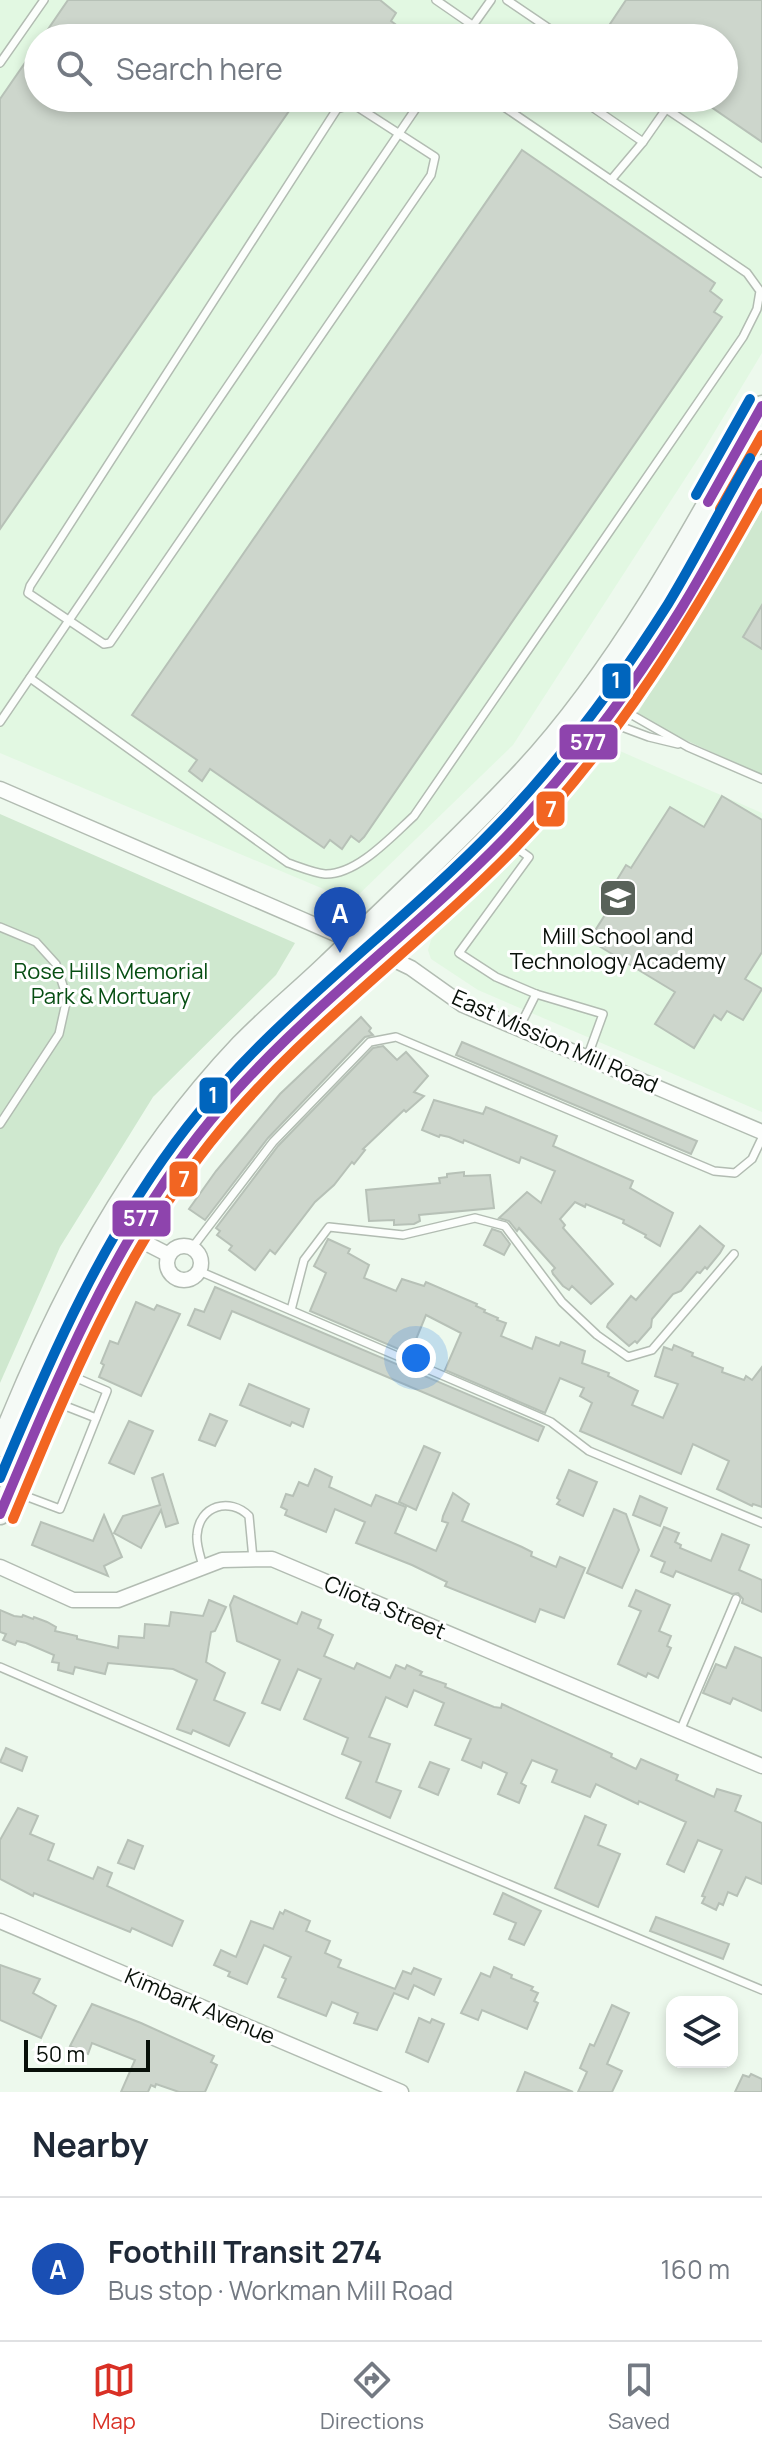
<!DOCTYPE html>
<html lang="en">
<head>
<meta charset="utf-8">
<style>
  :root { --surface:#fff; --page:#f6f6f7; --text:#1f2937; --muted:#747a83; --line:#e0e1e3; --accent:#d93025 }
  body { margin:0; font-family:Manrope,sans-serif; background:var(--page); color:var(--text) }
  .controls { position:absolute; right:24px; bottom:24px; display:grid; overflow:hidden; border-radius:16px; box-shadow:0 4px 12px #0003 }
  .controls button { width:72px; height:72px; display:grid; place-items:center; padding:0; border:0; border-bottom:2px solid var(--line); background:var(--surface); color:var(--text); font:40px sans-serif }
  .scale { position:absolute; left:24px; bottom:20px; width:126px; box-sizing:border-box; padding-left:8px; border:4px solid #081009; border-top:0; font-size:22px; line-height:28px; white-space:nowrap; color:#081009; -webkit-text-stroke:6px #fff; paint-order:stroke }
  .you { position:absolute; left:416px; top:1358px; width:28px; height:28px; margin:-20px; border:6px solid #fff; border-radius:50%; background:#1a73e8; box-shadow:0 0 0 12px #1a73e833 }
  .badge { display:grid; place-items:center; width:52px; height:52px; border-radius:50%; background:var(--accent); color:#fff; font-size:26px; font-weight:700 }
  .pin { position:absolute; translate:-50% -66px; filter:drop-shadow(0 2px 4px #0008) }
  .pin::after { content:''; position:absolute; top:42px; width:28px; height:24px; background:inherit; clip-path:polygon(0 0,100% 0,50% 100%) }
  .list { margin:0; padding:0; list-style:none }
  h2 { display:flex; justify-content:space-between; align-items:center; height:104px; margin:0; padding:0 32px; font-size:34px }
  h2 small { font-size:26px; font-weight:400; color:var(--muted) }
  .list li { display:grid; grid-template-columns:52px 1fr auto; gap:24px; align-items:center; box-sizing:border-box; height:144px; padding:0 32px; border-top:2px solid var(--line) }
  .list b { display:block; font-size:30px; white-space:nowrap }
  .list p { margin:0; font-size:26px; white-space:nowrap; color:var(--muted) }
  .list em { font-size:26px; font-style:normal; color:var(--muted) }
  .icon { flex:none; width:44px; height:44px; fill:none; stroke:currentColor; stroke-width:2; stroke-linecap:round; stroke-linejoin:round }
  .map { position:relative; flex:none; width:762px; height:2092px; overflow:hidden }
  .search { position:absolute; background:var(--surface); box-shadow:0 4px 12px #0003; left:24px; right:24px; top:24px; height:88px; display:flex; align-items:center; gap:20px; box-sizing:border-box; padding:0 28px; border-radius:44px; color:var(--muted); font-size:30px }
  .sheet { height:248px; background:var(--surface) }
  nav { display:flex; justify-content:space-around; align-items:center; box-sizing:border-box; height:112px; border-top:2px solid var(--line); background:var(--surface); font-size:22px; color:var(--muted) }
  nav a { display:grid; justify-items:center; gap:4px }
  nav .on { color:var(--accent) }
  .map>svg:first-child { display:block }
  .built { fill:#e2f8e2; fill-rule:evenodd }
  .green { fill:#cfe8cf }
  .building { fill:#cdd6cc; stroke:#b7c1b7; stroke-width:2 }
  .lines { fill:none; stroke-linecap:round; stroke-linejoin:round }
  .service-casing { stroke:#b2bcb2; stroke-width:10 }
  .minor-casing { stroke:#b2bcb2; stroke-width:17 }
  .secondary-casing { stroke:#b2bcb2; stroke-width:23 }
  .service { stroke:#fcfefc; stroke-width:7 }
  .minor { stroke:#fcfefc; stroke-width:14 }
  .secondary { stroke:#f5faf6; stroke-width:20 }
  .bus-1-casing { stroke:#fff; stroke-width:16 }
  .bus-2-casing { stroke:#fff; stroke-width:16 }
  .bus-3-casing { stroke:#fff; stroke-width:16 }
  .bus-1 { stroke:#8e44ad; stroke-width:10 }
  .bus-2 { stroke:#f26522; stroke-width:10 }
  .bus-3 { stroke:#0065bd; stroke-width:10 }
  .labels { text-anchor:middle; stroke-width:6; stroke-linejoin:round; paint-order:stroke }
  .poi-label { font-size:22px; fill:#081009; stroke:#fff }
  .park-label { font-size:22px; fill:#074e13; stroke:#fff }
  .street-label { font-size:22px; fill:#081009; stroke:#fff }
  .line-badge { stroke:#fff; stroke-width:3 }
  .badge-label { font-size:22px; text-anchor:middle; font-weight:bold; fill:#fff }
</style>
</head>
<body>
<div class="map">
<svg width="762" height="2092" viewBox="0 0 762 2092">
  <rect width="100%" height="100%" fill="#edf9ed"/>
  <g class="built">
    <path d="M0,0h762v353l-59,98 -190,294 -161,156 -352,-148zM38,38h686v60h-686z"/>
    <polygon points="613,748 762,813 762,1112 478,990 431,959 428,950 431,940 439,930 550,822"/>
  </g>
  <g class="green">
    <polygon points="762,510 762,775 635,717"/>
    <polygon points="0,814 295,943 276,975 153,1097 60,1247 0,1383"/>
  </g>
  <g class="building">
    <polygon points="68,0 380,0 396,13 391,21 403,30 397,38 42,38"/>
    <polygon points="626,0 762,0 762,142 698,98 724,98 724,38 611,38 604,33"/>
    <polygon points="38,44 38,98 298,98 0,529 0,99"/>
    <polygon points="522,150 715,283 710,291 722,300 714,312 722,317 364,837 359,842 351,836 342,849 330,840 324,848 210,769 202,781 189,771 197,760 132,715"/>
    <polygon points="762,605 762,649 743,637"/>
    <polygon points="722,796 762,820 762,952 745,979 762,989 743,1020 727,1011 721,1020 714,1015 694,1048 655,1024 675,992 589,940 610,907 603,903 626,865 631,868 670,807 704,827"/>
    <polygon points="361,1017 371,1028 369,1031 373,1035 365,1037 268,1138 205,1220 189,1209 216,1171 280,1094"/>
    <polygon points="462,1042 697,1141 691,1154 456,1055"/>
    <polygon points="383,1046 397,1060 406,1052 428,1076 414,1092 424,1096 406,1112 404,1110 363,1149 365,1150 354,1164 352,1162 334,1185 315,1202 275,1254 270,1250 255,1270 229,1250 232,1246 217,1235 220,1231 216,1228 278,1146 373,1048"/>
    <polygon points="434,1100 483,1114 486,1107 496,1111 557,1136 553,1146 633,1181 630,1188 673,1213 660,1246 645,1237 646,1235 623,1223 624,1220 586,1204 585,1207 575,1202 560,1219 565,1225 563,1228 613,1284 591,1304 572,1286 569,1290 563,1286 553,1274 552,1271 555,1268 519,1228 517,1231 509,1221 499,1218 527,1192 541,1203 555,1171 521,1157 519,1163 464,1140 463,1143 449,1137 440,1135 439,1137 422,1130"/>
    <polygon points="464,1172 464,1176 490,1175 494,1208 419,1215 420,1221 414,1224 394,1225 394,1220 369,1221 366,1190 440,1183 439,1178 447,1177 447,1174"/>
    <polygon points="700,1226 724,1246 720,1253 707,1269 705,1267 700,1273 697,1272 681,1291 673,1294 652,1319 651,1327 637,1343 635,1341 629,1346 607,1327 608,1324 631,1296 636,1300"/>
    <polygon points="492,1229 501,1232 510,1244 504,1255 484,1245"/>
    <polygon points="328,1239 350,1249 348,1253 369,1265 364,1278 396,1291 402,1279 424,1286 426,1282 477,1304 476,1306 485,1310 484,1312 498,1318 497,1320 506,1323 501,1336 532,1349 536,1337 559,1346 561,1342 585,1351 582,1363 609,1373 608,1376 638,1391 632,1405 663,1418 678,1384 655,1376 664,1347 672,1350 674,1345 693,1353 692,1356 723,1368 722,1372 744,1380 746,1376 752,1380 762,1367 762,1507 753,1504 752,1506 717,1489 729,1461 693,1444 681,1474 580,1431 592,1403 580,1396 584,1388 560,1378 545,1413 445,1370 461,1333 426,1315 410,1354 310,1311 326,1273 314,1266"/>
    <polygon points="215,1287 540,1425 544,1427 538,1441 232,1311 220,1339 188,1325 195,1309 204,1312"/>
    <polygon points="136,1302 154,1310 157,1305 180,1314 141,1396 99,1377 104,1365 101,1363 110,1341 118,1344"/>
    <polygon points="249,1384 309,1409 303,1427 292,1422 290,1426 240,1405"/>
    <polygon points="210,1414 227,1421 215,1446 199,1440"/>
    <polygon points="129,1421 153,1431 134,1474 109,1463"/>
    <polygon points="424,1446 440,1453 416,1510 399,1502"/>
    <polygon points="315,1469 332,1477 329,1487 371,1506 376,1495 406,1507 395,1533 436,1551 448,1523 442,1521 443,1516 453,1493 469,1504 462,1521 522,1547 532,1552 531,1556 556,1567 560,1557 585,1568 564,1618 540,1609 535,1622 445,1586 447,1582 412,1565 356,1543 365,1522 335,1509 326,1532 285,1515 287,1510 281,1507 286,1494 293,1496 299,1482 308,1486"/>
    <polygon points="569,1470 597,1482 583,1516 557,1504 560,1500 557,1498"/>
    <polygon points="163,1474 178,1523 166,1527 161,1510 141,1548 114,1533 123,1516 160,1505 152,1478"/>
    <polygon points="640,1496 667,1508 660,1526 633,1515"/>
    <polygon points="614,1509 626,1514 639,1550 622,1588 587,1573"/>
    <polygon points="104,1515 122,1557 104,1566 108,1576 32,1545 41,1522 93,1541"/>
    <polygon points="664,1527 679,1533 675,1542 681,1545 680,1548 711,1561 722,1534 749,1545 739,1570 762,1580 762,1612 742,1603 743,1599 738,1593 732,1594 676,1571 673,1577 661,1572 665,1562 651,1556"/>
    <polygon points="636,1590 670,1605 659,1631 671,1636 667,1646 671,1648 658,1678 648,1673 646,1677 618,1664 641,1611 629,1606"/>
    <polygon points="234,1596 297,1624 302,1612 321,1620 318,1628 333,1635 324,1656 354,1669 357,1663 390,1678 396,1665 405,1669 407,1665 422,1672 420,1675 446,1684 445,1687 494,1707 501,1708 502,1704 612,1754 611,1757 636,1769 641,1759 678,1775 676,1780 714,1797 717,1789 741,1796 735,1811 762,1823 762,1884 746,1877 737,1896 728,1892 723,1905 719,1903 716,1910 702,1903 705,1897 702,1896 722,1850 698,1840 684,1872 667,1864 686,1822 639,1801 638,1804 596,1784 590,1797 552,1782 557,1770 532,1760 521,1783 526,1786 519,1803 498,1794 507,1773 483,1762 481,1768 462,1760 471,1739 435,1725 444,1703 414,1690 407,1707 386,1697 369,1737 390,1744 376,1782 401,1791 390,1818 346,1798 361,1762 342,1754 348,1738 304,1719 321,1679 298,1669 280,1710 262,1703 280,1660 237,1641 230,1605"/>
    <polygon points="209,1600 226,1607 215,1631 211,1632 206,1662 225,1673 214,1700 245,1713 229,1746 193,1730 191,1734 177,1729 197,1680 173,1669 108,1663 105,1674 75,1667 73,1674 58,1670 59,1663 52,1662 54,1655 26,1643 17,1641 15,1645 3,1640 6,1634 0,1632 0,1610 14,1616 22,1617 23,1615 33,1619 34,1617 47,1622 56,1627 55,1631 77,1636 77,1639 118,1648 119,1636 144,1638 145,1624 169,1626 171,1612 203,1616"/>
    <polygon points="735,1647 762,1658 762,1711 733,1698 730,1704 703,1693 716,1664 726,1668"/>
    <polygon points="6,1748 27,1757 22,1771 0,1762"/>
    <polygon points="430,1762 449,1769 438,1795 419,1787"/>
    <polygon points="18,1808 38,1816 30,1834 54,1844 48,1860 93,1879 98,1867 112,1873 107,1886 183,1921 172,1946 132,1928 130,1932 34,1893 33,1896 0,1879 0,1840"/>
    <polygon points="585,1816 606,1825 598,1845 620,1854 598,1907 555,1888"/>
    <polygon points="128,1840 143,1846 134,1869 118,1863"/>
    <polygon points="503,1893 541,1911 524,1945 509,1939 516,1923 494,1914"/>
    <polygon points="285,1910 310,1921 306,1931 330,1941 325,1953 341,1960 338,1967 395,1989 403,1971 411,1974 414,1968 441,1979 434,1995 414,1985 408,1999 394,1993 377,2030 354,2023 358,2013 332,2002 326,2016 278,1997 286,1979 282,1977 291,1957 264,1945 247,1984 228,1976 230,1972 214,1965 221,1950 236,1957 251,1921 273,1929 280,1912 283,1914"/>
    <polygon points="656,1917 729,1944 723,1959 650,1931"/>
    <polygon points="0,1965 40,1979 33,1993 56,2006 41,2038 0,2020"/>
    <polygon points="494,1967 512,1975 511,1978 533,1987 531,1990 538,1993 534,2001 538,2003 527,2029 482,2010 478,2020 461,2013 481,1973 490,1977"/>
    <polygon points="92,2004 141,2023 214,2056 211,2062 217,2065 205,2092 179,2092 156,2084 155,2087 151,2085 148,2092 121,2092 135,2060 92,2043 88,2054 70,2046"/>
    <polygon points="612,2005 629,2013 607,2064 622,2071 612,2092 578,2092 587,2072 580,2068 590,2044 594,2046"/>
    <polygon points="419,2018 430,2023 432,2019 444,2024 428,2062 406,2052"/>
    <polygon points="525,2072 573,2092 517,2092"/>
    <polygon points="751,2074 762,2079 762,2092 735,2092 743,2075 749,2077"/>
  </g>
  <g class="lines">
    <defs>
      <g id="service">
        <polyline points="436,0 491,38"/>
        <polyline points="507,0 563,38"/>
        <polyline points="464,38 491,0"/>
        <polyline points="0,63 44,0"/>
        <polyline points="579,98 643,142"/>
        <polyline points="650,98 762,173"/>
        <polygon points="353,104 435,157 431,175 110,643 104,644 28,593 30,586 337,109"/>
        <polyline points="611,180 643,142 666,109"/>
        <path d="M30,678l258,185c12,4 26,10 37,11 32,1 67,-38 89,-58l329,-479 14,-28 3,-18 -13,-18 -256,-175"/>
        <polyline points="618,707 688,747 762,779"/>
        <polyline points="606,721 649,737 678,744"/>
        <polyline points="0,722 423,98"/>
        <polyline points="507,841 529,857 459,953 496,977 536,994 603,1014 587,1058"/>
        <polyline points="0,927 36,942 56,964 67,998 59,1034 0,1124"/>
        <polyline points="519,1028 536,994"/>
        <polyline points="192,1248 273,1142 370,1042 396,1037 714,1171 735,1173 752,1159 762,1138"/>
        <polyline points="199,1271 551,1422 589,1451 762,1523"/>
        <polyline points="291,1310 304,1260 329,1227 403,1235 475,1218 505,1226 562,1302 597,1335 628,1357 652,1350 734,1254"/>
        <polyline points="50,1400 96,1418"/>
        <polyline points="12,1491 60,1509 107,1391 65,1373"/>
        <path d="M203,1567c-2,-10 -7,-21 -6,-32 2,-30 33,-38 52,-19l4,43"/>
        <polyline points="0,1667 338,1813 762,1990"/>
        <polyline points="680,1731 736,1599"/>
      </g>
      <g id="minor">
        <polyline points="0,789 382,954 411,968 463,1005 762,1132"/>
        <polyline points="130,1235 169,1255"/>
        <circle cx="184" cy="1263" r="17"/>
        <polyline points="0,1567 73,1600 118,1600 222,1560 272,1559 762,1766"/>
        <polyline points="0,1921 401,2092"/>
      </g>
      <g id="secondary">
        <polyline points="605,720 598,710 599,698 638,640"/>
        <path d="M0,1446c59,-148 130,-284 241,-401 27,-28 58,-53 86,-80 66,-63 133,-126 196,-193 95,-102 172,-244 239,-366"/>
        <path d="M0,1514c55,-132 109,-264 198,-378 88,-114 208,-195 307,-298 61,-63 114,-134 162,-207 35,-53 63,-111 95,-166"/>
      </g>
    </defs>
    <use href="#service" class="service-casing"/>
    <use href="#minor" class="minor-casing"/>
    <use href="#secondary" class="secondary-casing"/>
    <use href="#service" class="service"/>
    <use href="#minor" class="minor"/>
    <use href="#secondary" class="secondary"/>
    <defs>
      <g id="bus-1">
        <polyline points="708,502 762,406"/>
        <path d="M0,1514c55,-131 110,-265 198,-378 88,-113 208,-196 307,-298 67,-69 126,-148 176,-229 29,-47 54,-96 81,-144"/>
      </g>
      <g id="bus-2">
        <polyline points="720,509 762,435"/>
        <path d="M13,1519c54,-130 109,-264 197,-376 89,-112 207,-194 306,-296 102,-106 175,-226 246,-354"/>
      </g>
      <g id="bus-3">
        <polyline points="696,495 750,399"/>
        <path d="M0,1478c51,-122 105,-246 187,-351 89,-114 209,-196 309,-300 65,-67 122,-144 172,-223 29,-48 54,-98 82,-146"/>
      </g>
    </defs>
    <use href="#bus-1" class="bus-1-casing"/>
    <use href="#bus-2" class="bus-2-casing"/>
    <use href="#bus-3" class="bus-3-casing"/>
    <use href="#bus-1" class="bus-1"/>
    <use href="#bus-2" class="bus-2"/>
    <use href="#bus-3" class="bus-3"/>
  </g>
  <defs>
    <symbol id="school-square" viewBox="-11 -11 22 22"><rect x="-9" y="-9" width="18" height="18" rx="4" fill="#586259" stroke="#fff"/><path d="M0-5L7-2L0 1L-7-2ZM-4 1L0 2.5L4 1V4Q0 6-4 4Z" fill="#fff"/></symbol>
  </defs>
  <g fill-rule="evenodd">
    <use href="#school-square" x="596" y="876" width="44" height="44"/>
  </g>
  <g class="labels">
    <g class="poi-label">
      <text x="618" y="944">Mill School and<tspan x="618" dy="25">Technology Academy</tspan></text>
    </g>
    <g class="park-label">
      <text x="111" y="979">Rose Hills Memorial<tspan x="111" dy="25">Park &amp; Mortuary</tspan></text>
    </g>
    <g class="street-label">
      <text transform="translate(555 1041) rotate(24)" y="8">East Mission Mill Road</text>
      <text transform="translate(385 1607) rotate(23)" y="8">Cliota Street</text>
      <text transform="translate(200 2006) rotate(23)" y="8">Kimbark Avenue</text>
    </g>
  </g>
  <g class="line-badge">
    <rect x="601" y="662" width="31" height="38" rx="8" fill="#0065bd"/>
    <rect x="558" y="723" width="61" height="38" rx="8" fill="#8e44ad"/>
    <rect x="535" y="790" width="31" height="38" rx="8" fill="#f26522"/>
    <rect x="198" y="1076" width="31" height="39" rx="8" fill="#0065bd"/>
    <rect x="168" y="1160" width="31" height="38" rx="8" fill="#f26522"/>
    <rect x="111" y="1199" width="61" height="39" rx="8" fill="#8e44ad"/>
  </g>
  <g class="badge-label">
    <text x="616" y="688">1</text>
    <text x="588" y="750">577</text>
    <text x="551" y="817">7</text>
    <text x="213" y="1103">1</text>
    <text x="184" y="1187">7</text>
    <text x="141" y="1226">577</text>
  </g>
</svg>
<div class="controls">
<button><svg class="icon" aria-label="layers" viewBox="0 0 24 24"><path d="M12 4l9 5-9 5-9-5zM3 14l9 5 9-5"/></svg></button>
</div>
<div class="scale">50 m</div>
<div class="you"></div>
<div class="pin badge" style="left:340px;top:953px;background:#1a4fb4">A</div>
<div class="search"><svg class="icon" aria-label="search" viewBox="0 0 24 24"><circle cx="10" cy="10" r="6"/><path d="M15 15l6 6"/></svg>Search here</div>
</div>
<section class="sheet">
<h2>Nearby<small></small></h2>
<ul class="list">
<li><span class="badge" style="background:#1a4fb4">A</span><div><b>Foothill Transit 274</b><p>Bus stop · Workman Mill Road</p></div><em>160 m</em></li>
</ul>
</section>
<nav>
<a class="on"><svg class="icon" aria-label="map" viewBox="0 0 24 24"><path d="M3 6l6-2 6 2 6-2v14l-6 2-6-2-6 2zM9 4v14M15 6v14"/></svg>Map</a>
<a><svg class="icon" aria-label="directions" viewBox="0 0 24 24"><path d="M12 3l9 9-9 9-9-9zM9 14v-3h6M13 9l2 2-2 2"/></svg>Directions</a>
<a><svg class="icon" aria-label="saved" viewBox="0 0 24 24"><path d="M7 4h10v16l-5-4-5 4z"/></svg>Saved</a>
</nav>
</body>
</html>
